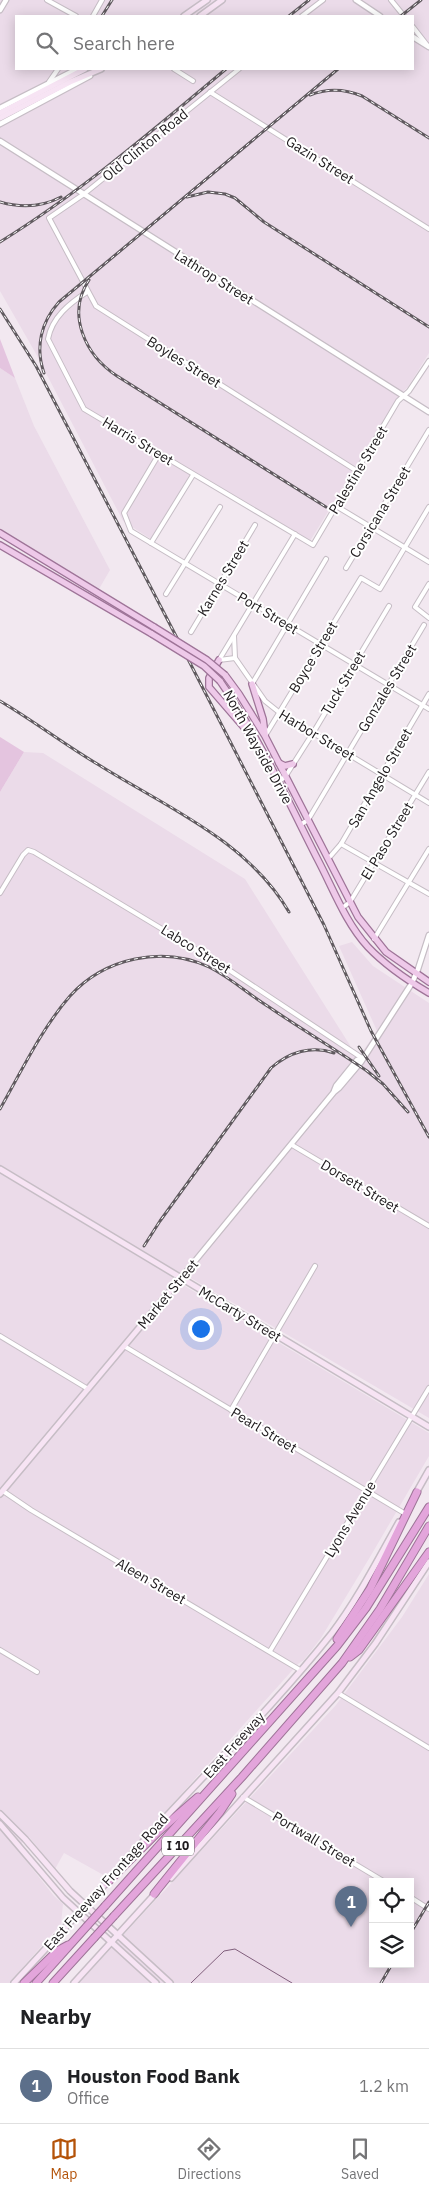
<!DOCTYPE html>
<html lang="en">
<head>
<meta charset="utf-8">
<style>
  :root { --surface:#fff; --page:#f2f2f2; --text:#202124; --muted:#757577; --line:#e0e0e0; --accent:#b45309 }
  body { margin:0; font-family:"IBM Plex Sans",sans-serif; background:var(--page); color:var(--text) }
  .controls { position:absolute; right:15px; bottom:15px; display:grid; overflow:hidden; border-radius:0px; box-shadow:0 2px 12px #0003 }
  .controls button { width:45px; height:45px; display:grid; place-items:center; padding:0; border:0; border-bottom:1px solid var(--line); background:var(--surface); color:var(--text); font:25px sans-serif }
  .you { position:absolute; left:200px; top:1328px; width:18px; height:18px; margin:-12px; border:4px solid #fff; border-radius:50%; background:#1a73e8; box-shadow:0 0 0 8px #1a73e833 }
  .badge { display:grid; place-items:center; width:32px; height:32px; border-radius:50%; background:var(--accent); color:#fff; font-size:16px; font-weight:700 }
  .pin { position:absolute; translate:-50% -41px; filter:drop-shadow(0 1px 2px #0008) }
  .pin::after { content:''; position:absolute; top:26px; width:18px; height:15px; background:inherit; clip-path:polygon(0 0,100% 0,50% 100%) }
  .list { margin:0; padding:0; list-style:none }
  h2 { display:flex; justify-content:space-between; align-items:center; height:65px; margin:0; padding:0 20px; font-size:21px }
  h2 small { font-size:16px; font-weight:400; color:var(--muted) }
  .list li { display:grid; grid-template-columns:32px 1fr auto; gap:15px; align-items:center; box-sizing:border-box; height:75px; padding:0 20px; border-top:1px solid var(--line) }
  .list b { display:block; font-size:19px; white-space:nowrap }
  .list p { margin:0; font-size:16px; white-space:nowrap; color:var(--muted) }
  .list em { font-size:16px; font-style:normal; color:var(--muted) }
  .icon { flex:none; width:28px; height:28px; fill:none; stroke:currentColor; stroke-width:2; stroke-linecap:round; stroke-linejoin:round }
  .map { position:relative; flex:none; width:429px; height:1983px; overflow:hidden }
  .search { position:absolute; background:var(--surface); box-shadow:0 2px 12px #0003; left:15px; right:15px; top:15px; height:55px; display:flex; align-items:center; gap:12px; box-sizing:border-box; padding:0 18px; border-radius:0px; color:var(--muted); font-size:19px }
  .sheet { height:140px; background:var(--surface) }
  nav { display:flex; justify-content:space-around; align-items:center; box-sizing:border-box; height:70px; border-top:1px solid var(--line); background:var(--surface); font-size:14px; color:var(--muted) }
  nav a { display:grid; justify-items:center; gap:2px }
  nav .on { color:var(--accent) }
  .map>svg:first-child { display:block }
  .built { fill:#ebdbe9; fill-rule:evenodd }
  .green { fill:#e4c4df }
  .lines { fill:none; stroke-linecap:round; stroke-linejoin:round }
  .stream { stroke:#805f7c; stroke-width:1 }
  .minor-casing { stroke:#c6bdc5; stroke-width:6 }
  .tertiary-casing { stroke:#c6bdc5; stroke-width:7 }
  .secondary-casing { stroke:#c6bdc5; stroke-width:8 }
  .primary-casing { stroke:#9e7498; stroke-width:8 }
  .motorway-casing { stroke:#9e7498; stroke-width:9 }
  .minor { stroke:#fff; stroke-width:4 }
  .tertiary { stroke:#fff; stroke-width:4.5 }
  .secondary { stroke:#f7e4f4; stroke-width:5 }
  .primary { stroke:#eec9e9; stroke-width:5.5 }
  .motorway { stroke:#e3a5db; stroke-width:7 }
  .rail-casing { stroke:#605a5f; stroke-width:3 }
  .rail { stroke:#fff; stroke-width:1; stroke-dasharray:4; stroke-linecap:butt }
  .primary-bridge-casing { stroke:#9e7498; stroke-width:8; stroke-linecap:butt }
  .motorway-bridge-casing { stroke:#9e7498; stroke-width:9; stroke-linecap:butt }
  .primary-bridge { stroke:#eec9e9; stroke-width:5.5 }
  .motorway-bridge { stroke:#e3a5db; stroke-width:7 }
  .labels { text-anchor:middle; stroke-width:4; stroke-linejoin:round; paint-order:stroke }
  .shield { fill:#fff; stroke:#625f61; stroke-width:1 }
  .shield-label { font-size:12px; font-weight:bold; fill:#1e1a1d }
  .street-label { font-size:14px; fill:#1e1a1d; stroke:#fff }
</style>
</head>
<body>
<div class="map">
<svg width="429" height="1983" viewBox="0 0 429 1983">
  <rect width="100%" height="100%" fill="#f2e8f0"/>
  <g class="built">
    <path d="M0,0h429v353l-21,34 -7,6 -91,148 -118,-69 -41,67 -28,-18 -88,-169 -35,-61zM16,16h397v53h-397z"/>
    <polygon points="0,368 15,378 34,426 110,570 99,589 0,529"/>
    <polygon points="24,752 43,753 245,879 358,1058 377,1031 339,946 352,942 373,966 429,1003 429,1418 189,1277 183,1285 429,1433 429,1456 370,1557 321,1638 304,1660 298,1664 107,1877 64,1853 55,1869 29,1837 16,1848 54,1896 63,1904 61,1924 9,1983 0,1983 0,792"/>
    <path d="M429,1574v409h-350l257,-278 66,-88zM373,1882h37v82h-37z"/>
  </g>
  <g class="green">
    <polygon points="0,339 15,378 0,368"/>
    <polygon points="0,737 24,752 0,792"/>
  </g>
  <g class="lines">
    <polyline class="stream" points="191,1983 224,1951 235,1949 292,1983"/>
    <defs>
      <g id="minor">
        <polyline points="47,0 76,16"/>
        <polyline points="391,0 404,16"/>
        <polyline points="93,16 102,0"/>
        <polyline points="302,16 323,0"/>
        <polyline points="413,27 427,45"/>
        <polyline points="174,69 193,81"/>
        <polyline points="239,69 84,194 49,218 96,306 357,471"/>
        <polyline points="49,82 58,69"/>
        <polyline points="210,92 429,229"/>
        <path d="M87,292c-17,11 -35,25 -39,47l36,70 229,136 85,-144 11,-10 20,-30"/>
        <polyline points="159,454 124,513 131,531 429,709"/>
        <polyline points="336,506 429,562"/>
        <polyline points="151,543 193,475"/>
        <polyline points="346,568 429,430"/>
        <polyline points="429,584 415,607 429,618"/>
        <polyline points="166,594 220,507"/>
        <polyline points="191,632 255,525"/>
        <polyline points="234,636 235,658 265,701 280,713 429,803"/>
        <polyline points="219,660 295,534"/>
        <polyline points="219,660 235,658"/>
        <polyline points="252,684 326,559"/>
        <polyline points="265,736 361,578 380,589 429,507"/>
        <polyline points="278,782 285,777 313,733 389,606"/>
        <polyline points="300,825 308,820 424,625"/>
        <polyline points="341,844 429,894"/>
        <polyline points="328,859 341,844 429,694"/>
        <polyline points="0,893 23,855 28,850 34,852 217,962 362,1058"/>
        <polyline points="342,908 350,902 429,772"/>
        <polyline points="374,939 429,849"/>
        <polyline points="292,1145 429,1226"/>
        <polyline points="0,1336 88,1389"/>
        <polyline points="124,1346 404,1513"/>
        <polyline points="231,1410 315,1266"/>
        <polyline points="3,1491 31,1510 300,1670"/>
        <polyline points="0,1650 37,1672"/>
        <polyline points="270,1651 429,1388"/>
        <polyline points="338,1693 429,1748"/>
        <polyline points="243,1797 385,1882"/>
        <polyline points="410,1897 429,1909"/>
      </g>
      <g id="tertiary">
        <polyline points="356,0 380,16"/>
        <polyline points="0,10 6,0"/>
        <polyline points="413,37 429,47"/>
        <polyline points="0,108 77,69"/>
        <polyline points="0,124 90,76"/>
        <polyline points="0,141 429,412"/>
        <polyline points="334,1091 336,1086 357,1060 362,1058"/>
        <polyline points="181,1278 334,1092 339,1088 361,1062 412,983 418,969 429,935"/>
      </g>
      <g id="secondary">
        <polyline points="184,16 207,0"/>
        <polyline points="200,16 222,0"/>
        <polyline points="0,113 85,69"/>
        <polyline points="0,118 70,82 101,69"/>
        <polyline points="0,1169 429,1427"/>
        <polyline points="416,1493 429,1470"/>
        <polyline points="0,1494 181,1278"/>
        <polyline points="0,1814 25,1839 70,1891 170,1983"/>
        <polyline points="0,1824 63,1898 156,1983"/>
        <path d="M131,1855c66,-74 139,-144 201,-222 26,-34 46,-74 67,-111"/>
        <polyline points="171,1878 338,1693 375,1644 429,1562"/>
        <polyline points="14,1983 109,1880"/>
        <polyline points="74,1983 156,1893"/>
      </g>
      <g id="primary">
        <polyline points="0,533 154,627"/>
        <polyline points="0,545 152,634"/>
        <polyline points="219,660 209,678 209,687 247,731"/>
        <polyline points="225,675 239,694 265,736 358,917 386,952 429,982"/>
        <path d="M220,681c39,56 68,120 99,181 15,29 27,61 49,85 18,19 39,33 61,46"/>
        <polyline points="252,684 263,719 265,734"/>
        <polyline points="279,763 285,766 293,764"/>
      </g>
      <g id="motorway">
        <polyline points="337,1639 370,1589 417,1492"/>
        <polyline points="350,1657 359,1650 429,1552"/>
        <polyline points="107,1883 158,1832 198,1797"/>
        <polyline points="154,1894 220,1812 232,1794"/>
        <polyline points="105,1906 337,1646 366,1608 429,1507"/>
        <polyline points="114,1916 242,1777 342,1663 380,1609 429,1526"/>
        <polyline points="24,1983 57,1951 68,1945"/>
        <polyline points="36,1983 87,1926"/>
        <polyline points="53,1983 94,1938"/>
      </g>
    </defs>
    <use href="#minor" class="minor-casing"/>
    <use href="#tertiary" class="tertiary-casing"/>
    <use href="#secondary" class="secondary-casing"/>
    <use href="#primary" class="primary-casing"/>
    <use href="#motorway" class="motorway-casing"/>
    <use href="#minor" class="minor"/>
    <use href="#tertiary" class="tertiary"/>
    <use href="#secondary" class="secondary"/>
    <use href="#primary" class="primary"/>
    <use href="#motorway" class="motorway"/>
    <defs>
      <g id="rail">
        <polyline points="102,16 112,0"/>
        <polyline points="289,16 309,0"/>
        <polyline points="401,16 421,0"/>
        <path d="M310,95c18,-7 35,-6 52,1l67,42"/>
        <polyline points="187,197 208,192 225,194 235,198 264,222 429,327"/>
        <path d="M0,202c21,6 42,5 61,-5"/>
        <path d="M0,242c81,-50 153,-112 226,-173"/>
        <path d="M89,280c-23,34 -4,75 28,96l209,131"/>
        <polyline points="0,309 36,366 190,663 324,925 371,1031 429,1137"/>
        <path d="M44,373c-9,-26 -3,-51 15,-71l279,-233"/>
        <path d="M0,701c34,20 65,44 99,64 67,42 149,76 190,147"/>
        <polyline points="359,1047 379,1076"/>
        <path d="M0,1109c21,-37 42,-81 70,-113 34,-38 93,-51 139,-29 22,11 39,27 60,40 32,22 66,42 98,64l16,13 25,28"/>
        <path d="M144,1246l16,-25 111,-153c18,-16 41,-23 63,-15"/>
        <polyline points="410,1934 429,1902"/>
        <polyline points="381,1983 392,1964"/>
      </g>
    </defs>
    <use href="#rail" class="rail-casing"/>
    <use href="#rail" class="rail"/>
    <defs>
      <g id="primary-bridge">
        <polyline points="154,627 207,660 225,675"/>
        <polyline points="152,634 204,666 220,681"/>
      </g>
      <g id="motorway-bridge">
        <polyline points="87,1926 105,1906"/>
        <polyline points="94,1938 114,1916"/>
      </g>
    </defs>
    <use href="#primary-bridge" class="primary-bridge-casing"/>
    <use href="#motorway-bridge" class="motorway-bridge-casing"/>
    <use href="#primary-bridge" class="primary-bridge"/>
    <use href="#motorway-bridge" class="motorway-bridge"/>
  </g>
  <g class="labels">
    <rect class="shield" x="162" y="1836.5" width="32" height="19" rx="4"/>
    <g class="shield-label">
      <text x="178" y="1850">I 10</text>
    </g>
    <g class="street-label">
      <text transform="translate(145 145) rotate(-39)" y="5">Old Clinton Road</text>
      <text transform="translate(320 160) rotate(32)" y="5">Gazin Street</text>
      <text transform="translate(214 277) rotate(32)" y="5">Lathrop Street</text>
      <text transform="translate(184 362) rotate(32)" y="5">Boyles Street</text>
      <text transform="translate(138 441) rotate(31)" y="5">Harris Street</text>
      <text transform="translate(358 470) rotate(-59)" y="5">Palestine Street</text>
      <text transform="translate(380 512) rotate(-59)" y="5">Corsicana Street</text>
      <text transform="translate(223 578) rotate(-59)" y="5">Karnes Street</text>
      <text transform="translate(268 613) rotate(31)" y="5">Port Street</text>
      <text transform="translate(313 657) rotate(-59)" y="5">Boyce Street</text>
      <text transform="translate(343 683) rotate(-59)" y="5">Tuck Street</text>
      <text transform="translate(387 688) rotate(-59)" y="5">Gonzales Street</text>
      <text transform="translate(317 735) rotate(31)" y="5">Harbor Street</text>
      <text transform="translate(258 747) rotate(61)" y="5">North Wayside Drive</text>
      <text transform="translate(380 778) rotate(-60)" y="5">San Angelo Street</text>
      <text transform="translate(387 841) rotate(-59)" y="5">El Paso Street</text>
      <text transform="translate(196 949) rotate(32)" y="5">Labco Street</text>
      <text transform="translate(360 1186) rotate(31)" y="5">Dorsett Street</text>
      <text transform="translate(168 1294) rotate(-50)" y="5">Market Street</text>
      <text transform="translate(240 1314) rotate(31)" y="5">McCarty Street</text>
      <text transform="translate(264 1430) rotate(31)" y="5">Pearl Street</text>
      <text transform="translate(350 1519) rotate(-59)" y="5">Lyons Avenue</text>
      <text transform="translate(151 1581) rotate(30)" y="5">Aleen Street</text>
      <text transform="translate(234 1745) rotate(-48)" y="5">East Freeway</text>
      <text transform="translate(314 1839) rotate(31)" y="5">Portwall Street</text>
      <text transform="translate(106 1882) rotate(-48)" y="5">East Freeway Frontage Road</text>
    </g>
  </g>
</svg>
<div class="controls">
<button><svg class="icon" aria-label="locate" viewBox="0 0 24 24"><circle cx="12" cy="12" r="6"/><path d="M12 2v4M12 18v4M2 12h4M18 12h4"/></svg></button>
<button><svg class="icon" aria-label="layers" viewBox="0 0 24 24"><path d="M12 4l9 5-9 5-9-5zM3 14l9 5 9-5"/></svg></button>
</div>
<div class="you"></div>
<div class="pin badge" style="left:351px;top:1927px;background:#5c6f8a">1</div>
<div class="search"><svg class="icon" aria-label="search" viewBox="0 0 24 24"><circle cx="10" cy="10" r="6"/><path d="M15 15l6 6"/></svg>Search here</div>
</div>
<section class="sheet">
<h2>Nearby<small></small></h2>
<ul class="list">
<li><span class="badge" style="background:#5c6f8a">1</span><div><b>Houston Food Bank</b><p>Office</p></div><em>1.2 km</em></li>
</ul>
</section>
<nav>
<a class="on"><svg class="icon" aria-label="map" viewBox="0 0 24 24"><path d="M3 6l6-2 6 2 6-2v14l-6 2-6-2-6 2zM9 4v14M15 6v14"/></svg>Map</a>
<a><svg class="icon" aria-label="directions" viewBox="0 0 24 24"><path d="M12 3l9 9-9 9-9-9zM9 14v-3h6M13 9l2 2-2 2"/></svg>Directions</a>
<a><svg class="icon" aria-label="saved" viewBox="0 0 24 24"><path d="M7 4h10v16l-5-4-5 4z"/></svg>Saved</a>
</nav>
</body>
</html>
